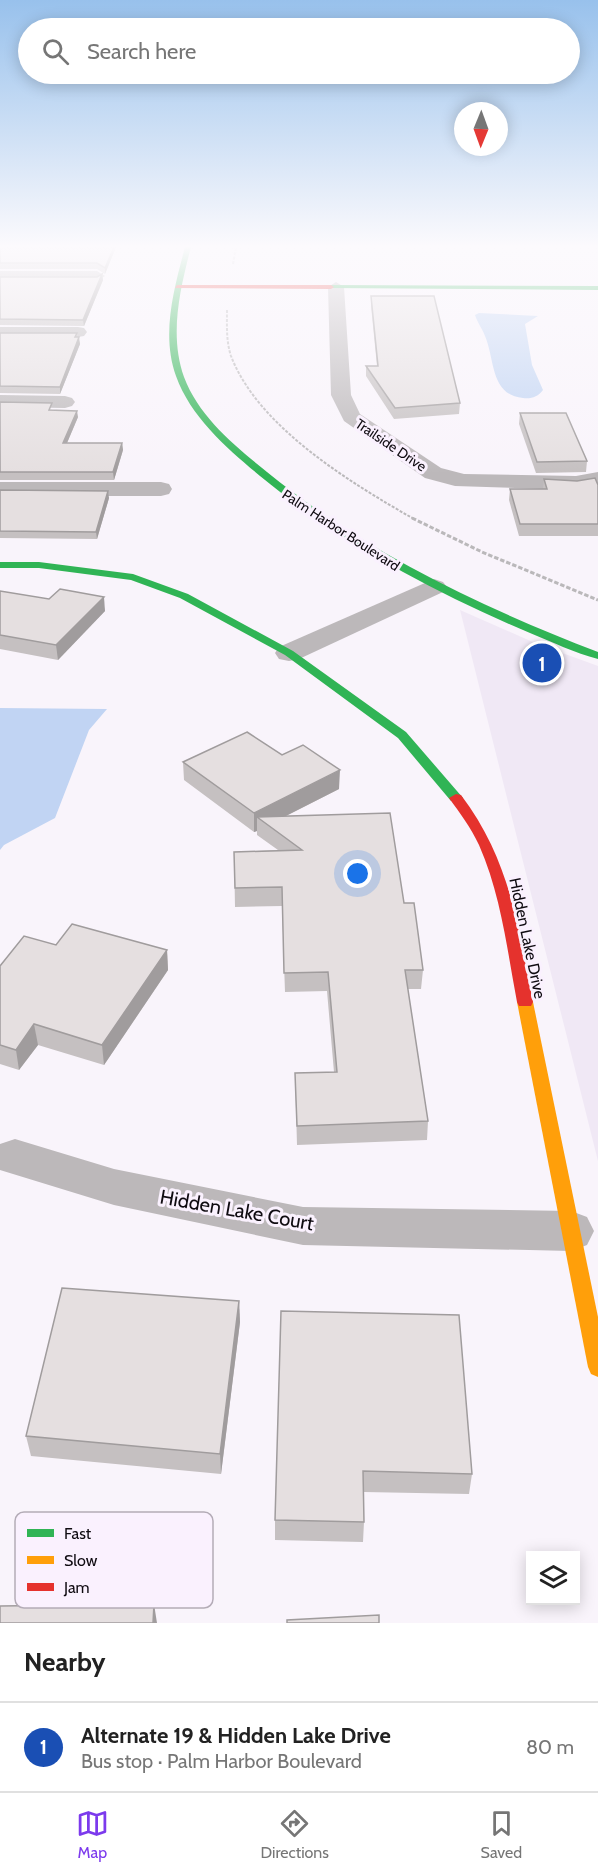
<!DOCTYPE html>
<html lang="en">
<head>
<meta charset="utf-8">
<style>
  :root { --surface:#fff; --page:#f6f6f6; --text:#222; --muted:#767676; --line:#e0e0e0; --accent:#7c3aed }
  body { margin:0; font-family:Cabin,sans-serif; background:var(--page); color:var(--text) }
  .controls { position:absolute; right:18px; bottom:18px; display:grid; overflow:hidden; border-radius:0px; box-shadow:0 3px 15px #0003 }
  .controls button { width:54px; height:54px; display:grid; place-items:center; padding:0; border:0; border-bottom:2px solid var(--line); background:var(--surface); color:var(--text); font:30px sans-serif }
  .compass { position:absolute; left:454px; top:102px; width:54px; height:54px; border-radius:50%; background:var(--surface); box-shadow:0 3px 15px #0003; rotate:181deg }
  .you { position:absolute; left:358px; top:874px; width:21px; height:21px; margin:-15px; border:4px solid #fff; border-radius:50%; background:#1a73e8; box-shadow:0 0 0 9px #1a73e833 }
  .badge { display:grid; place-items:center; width:39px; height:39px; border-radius:50%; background:var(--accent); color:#fff; font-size:20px; font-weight:700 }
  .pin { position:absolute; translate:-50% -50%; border:3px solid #fff; box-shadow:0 2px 6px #0006 }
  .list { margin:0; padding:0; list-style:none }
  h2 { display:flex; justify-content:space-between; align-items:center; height:78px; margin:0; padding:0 24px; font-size:26px }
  h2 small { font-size:20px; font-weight:400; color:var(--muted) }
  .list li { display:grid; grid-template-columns:39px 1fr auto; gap:18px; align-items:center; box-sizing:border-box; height:90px; padding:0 24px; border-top:2px solid var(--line) }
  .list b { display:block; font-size:22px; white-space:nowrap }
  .list p { margin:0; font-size:20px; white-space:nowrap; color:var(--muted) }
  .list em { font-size:20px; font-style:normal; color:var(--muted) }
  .icon { flex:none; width:33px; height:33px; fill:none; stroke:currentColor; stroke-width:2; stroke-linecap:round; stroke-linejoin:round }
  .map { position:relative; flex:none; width:598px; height:1623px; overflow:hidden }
  .search { position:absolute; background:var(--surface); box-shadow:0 3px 15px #0003; left:18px; right:18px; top:18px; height:66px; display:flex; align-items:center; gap:15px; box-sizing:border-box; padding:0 21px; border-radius:33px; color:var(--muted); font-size:22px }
  .sheet { height:168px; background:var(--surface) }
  nav { display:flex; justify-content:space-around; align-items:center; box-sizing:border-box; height:84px; border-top:2px solid var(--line); background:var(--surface); font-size:16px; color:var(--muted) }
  nav a { display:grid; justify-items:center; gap:3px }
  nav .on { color:var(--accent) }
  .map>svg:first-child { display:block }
  .commercial { fill:#f0e8f5 }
  .water { fill:#c1d4f3 }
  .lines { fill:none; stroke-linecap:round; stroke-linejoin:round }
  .path-far1 { stroke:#bab8ba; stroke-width:2; stroke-dasharray:3 1.5; stroke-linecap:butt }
  .path { stroke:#bab8ba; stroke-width:3; stroke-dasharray:4.5 2; stroke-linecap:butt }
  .street { fill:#bcb8ba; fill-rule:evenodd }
  .fast { fill:#30b455; fill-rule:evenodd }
  .slow { fill:#ff9f0a; fill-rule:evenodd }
  .jam { fill:#e5322d; fill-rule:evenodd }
  .wall { fill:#c5c0c1 }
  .shaded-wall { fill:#a09c9d }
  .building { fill:#e5dfe0; stroke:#a09c9d; stroke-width:1.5 }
  .labels { text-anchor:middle; stroke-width:6; stroke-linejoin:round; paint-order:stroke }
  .far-street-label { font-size:14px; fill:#0f0b11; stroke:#faf1fe }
  .street-label { font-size:16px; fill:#0f0b11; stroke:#faf1fe }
  .near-street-label { font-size:20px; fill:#0f0b11; stroke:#faf1fe }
  .key { fill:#faf1fe; stroke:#b4acb7; stroke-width:1.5 }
  .key-label { font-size:16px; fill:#0f0b11 }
</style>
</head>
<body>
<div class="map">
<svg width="598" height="1623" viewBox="0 0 598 1623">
  <rect width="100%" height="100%" fill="#f9f4fb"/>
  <polygon class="commercial" points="460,610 535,643 598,666 598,1161"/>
  <g class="water">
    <path d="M479,313l59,3 -13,8 7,41 11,25c-5,7 -12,9 -20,8 -33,-3 -28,-39 -38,-62 -3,-8 -8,-14 -10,-21z"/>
    <polygon points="0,708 107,709 89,730 55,818 4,845 0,850"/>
  </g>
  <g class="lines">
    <g class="path-far1">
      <polyline points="233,264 236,247"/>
      <path d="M227,310c0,15 -1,31 4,46 27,71 120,127 183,163"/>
    </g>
    <polyline class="path" points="412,518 482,552 598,600"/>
    <g class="street">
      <polygon points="0,271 97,271 105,276 97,281 0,281"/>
      <polygon points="336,282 344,287 351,395 360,414 441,468 464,474 576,476 598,472 598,486 576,490 455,486 425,478 344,421 331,395 328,287"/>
      <polygon points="0,327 78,327 84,328 87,332 84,336 78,337 0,337"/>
      <polygon points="0,395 65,396 72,398 75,402 72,406 65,408 0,407"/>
      <polygon points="0,482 161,482 169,484 172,489 169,494 161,496 0,496"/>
      <polygon points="434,579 443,582 447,587 443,592 299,659 289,661 279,659 275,653 279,647"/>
      <polygon points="15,1139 114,1169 303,1207 571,1211 587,1217 594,1231 587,1245 571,1251 303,1245 114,1205 0,1170 0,1144"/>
    </g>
    <g class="fast">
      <path d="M185,247h6c-11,42 -22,88 -7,130 15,40 51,69 83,95 100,81 212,134 331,180v7c-23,-6 -46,-17 -68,-26 -97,-41 -188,-90 -270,-157 -32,-27 -69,-58 -84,-100 -15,-42 -2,-87 9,-129z"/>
      <polygon points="331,285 598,286 598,290 329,288"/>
      <polygon points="0,562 39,562 133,574 188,594 293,651 406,732 463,798 461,801 451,801 398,738 285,655 180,598 131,580 39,568 0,568"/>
    </g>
    <polygon class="slow" points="525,996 531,998 533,1002 598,1317 598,1377 591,1374 588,1367 517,1002 519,998"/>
    <g class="jam">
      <polygon points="177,285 331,285 334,287 331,289 175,288"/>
      <path d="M456,794l5,1c49,65 57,130 72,207l-2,4h-12l-2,-4c-10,-53 -16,-107 -38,-157 -8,-17 -19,-32 -30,-47z"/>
    </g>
  </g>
  <g class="wall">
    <polygon points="0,247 116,247 105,274 97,269 0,269"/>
    <polygon points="102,274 103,280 84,326 0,325 0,277 97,277"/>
    <polygon points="371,296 460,403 459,414 394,419 366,376 366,366 377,366 371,306"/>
    <polygon points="0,333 77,333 80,344 60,394 0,393"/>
    <polygon points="0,402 53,410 78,417 67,443 122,443 123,450 114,480 0,480"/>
    <polygon points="520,413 587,461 586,472 536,473 519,424"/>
    <polygon points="544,479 598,485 598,536 519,536 509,500 510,489 543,489"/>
    <polygon points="0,490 109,498 97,539 0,538"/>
    <polygon points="0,591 105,611 58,660 0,649"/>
    <polygon points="282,755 339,789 286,816 404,903 423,970 421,989 408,989 428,1121 427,1140 297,1145 295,1073 334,1072 327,991 285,992 282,906 235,907 234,852 278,850 257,835 257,831 254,832 184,780 183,762"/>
    <polygon points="56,945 167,950 168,970 104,1065 38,1045 19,1070 0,1064 0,966"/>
    <polygon points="239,1301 240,1322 221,1474 31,1456 26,1436"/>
    <polygon points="281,1311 472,1474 469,1494 364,1492 364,1522 363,1542 275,1540 275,1520"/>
  </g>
  <g class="shaded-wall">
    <polygon points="114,247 116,247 105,274 105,268"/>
    <polygon points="102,274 103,280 84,326 83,320"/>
    <polygon points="79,337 80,344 60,394 60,387"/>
    <polygon points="77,411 78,417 64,450 63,443"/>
    <polygon points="122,443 123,450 114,480 113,472"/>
    <polygon points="108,491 109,498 97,539 96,532"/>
    <polygon points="104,597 105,611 58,660 56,645"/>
    <polygon points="340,770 339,789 268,825 257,817 257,831 254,832 254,813"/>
    <polygon points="167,950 168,970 104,1065 102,1045"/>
    <polygon points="34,1024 38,1045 19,1070 16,1050"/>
    <polygon points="239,1301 240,1322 221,1474 220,1454"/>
    <polygon points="154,1604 157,1623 153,1623"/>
  </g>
  <g class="building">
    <polygon points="0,247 114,247 105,268 97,263 0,263"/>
    <polygon points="102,274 83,320 0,319 0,277 97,277"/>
    <polygon points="371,296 434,296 460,403 395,408 366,366 378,366"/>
    <polygon points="0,333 77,333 75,337 79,337 60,387 0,386"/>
    <polygon points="0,402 52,403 49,410 77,411 63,443 122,443 113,472 0,472"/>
    <polygon points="520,413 566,413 587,461 537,462"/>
    <polygon points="595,478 598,485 598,524 520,524 510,489 547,489 544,479 577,481"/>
    <polygon points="0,490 108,491 96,532 0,531"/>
    <polygon points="60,589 104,597 56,645 0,635 0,591 49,599"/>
    <polygon points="247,732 282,755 303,745 340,770 254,813 183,762"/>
    <polygon points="390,813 404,903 414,903 423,970 405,970 428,1121 297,1126 295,1073 337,1072 328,972 284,973 282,887 235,888 234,852 302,850 257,817"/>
    <polygon points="72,924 167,950 102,1045 34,1024 16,1050 0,1045 0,966 24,936 56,945"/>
    <polygon points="62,1288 239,1301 220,1454 26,1436"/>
    <polygon points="281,1311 459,1315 472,1474 363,1471 364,1522 275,1520"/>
    <polygon points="154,1604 153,1623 0,1623 0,1606"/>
    <polygon points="379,1615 379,1623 287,1623 287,1620"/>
  </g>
  <linearGradient id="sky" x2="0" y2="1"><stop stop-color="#98c1ec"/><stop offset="0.52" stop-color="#fcfafd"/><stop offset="1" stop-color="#fcfafd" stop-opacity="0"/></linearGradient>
  <rect width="598" height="474" fill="url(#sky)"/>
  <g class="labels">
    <g class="far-street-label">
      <text transform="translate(391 445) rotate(34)" y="5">Trailside Drive</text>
      <text transform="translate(341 530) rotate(33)" y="5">Palm Harbor Boulevard</text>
    </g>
    <g class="street-label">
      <text transform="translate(528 938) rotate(78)" y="6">Hidden Lake Drive</text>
    </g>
    <g class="near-street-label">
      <text transform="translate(237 1210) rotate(10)" y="7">Hidden Lake Court</text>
    </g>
  </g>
  <rect x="15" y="1512" width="198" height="96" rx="9" class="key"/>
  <rect x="27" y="1529" width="27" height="8" fill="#30b455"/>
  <rect x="27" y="1556" width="27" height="8" fill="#ff9f0a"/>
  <rect x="27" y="1583" width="27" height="8" fill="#e5322d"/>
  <g class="key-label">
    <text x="64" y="1539">Fast</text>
    <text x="64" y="1566">Slow</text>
    <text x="64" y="1593">Jam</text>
  </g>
</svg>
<div class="controls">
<button><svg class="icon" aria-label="layers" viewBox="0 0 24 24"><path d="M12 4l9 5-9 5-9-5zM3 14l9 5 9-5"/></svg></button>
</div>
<svg class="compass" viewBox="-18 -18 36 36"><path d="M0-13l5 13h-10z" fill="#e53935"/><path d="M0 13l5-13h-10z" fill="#767676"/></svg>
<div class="you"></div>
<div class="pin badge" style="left:542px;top:663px;background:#1a4fb4">1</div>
<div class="search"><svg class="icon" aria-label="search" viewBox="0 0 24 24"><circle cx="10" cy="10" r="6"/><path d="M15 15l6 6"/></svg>Search here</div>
</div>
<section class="sheet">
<h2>Nearby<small></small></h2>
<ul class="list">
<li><span class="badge" style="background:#1a4fb4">1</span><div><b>Alternate 19 &amp; Hidden Lake Drive</b><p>Bus stop · Palm Harbor Boulevard</p></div><em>80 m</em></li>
</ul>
</section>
<nav>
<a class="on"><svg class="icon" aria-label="map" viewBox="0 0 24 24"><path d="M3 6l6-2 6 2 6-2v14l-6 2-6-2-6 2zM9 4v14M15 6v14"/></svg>Map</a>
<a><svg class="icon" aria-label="directions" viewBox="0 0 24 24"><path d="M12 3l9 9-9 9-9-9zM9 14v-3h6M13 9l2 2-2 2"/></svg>Directions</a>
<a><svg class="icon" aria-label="saved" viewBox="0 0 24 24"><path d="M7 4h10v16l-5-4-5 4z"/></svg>Saved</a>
</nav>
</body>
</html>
